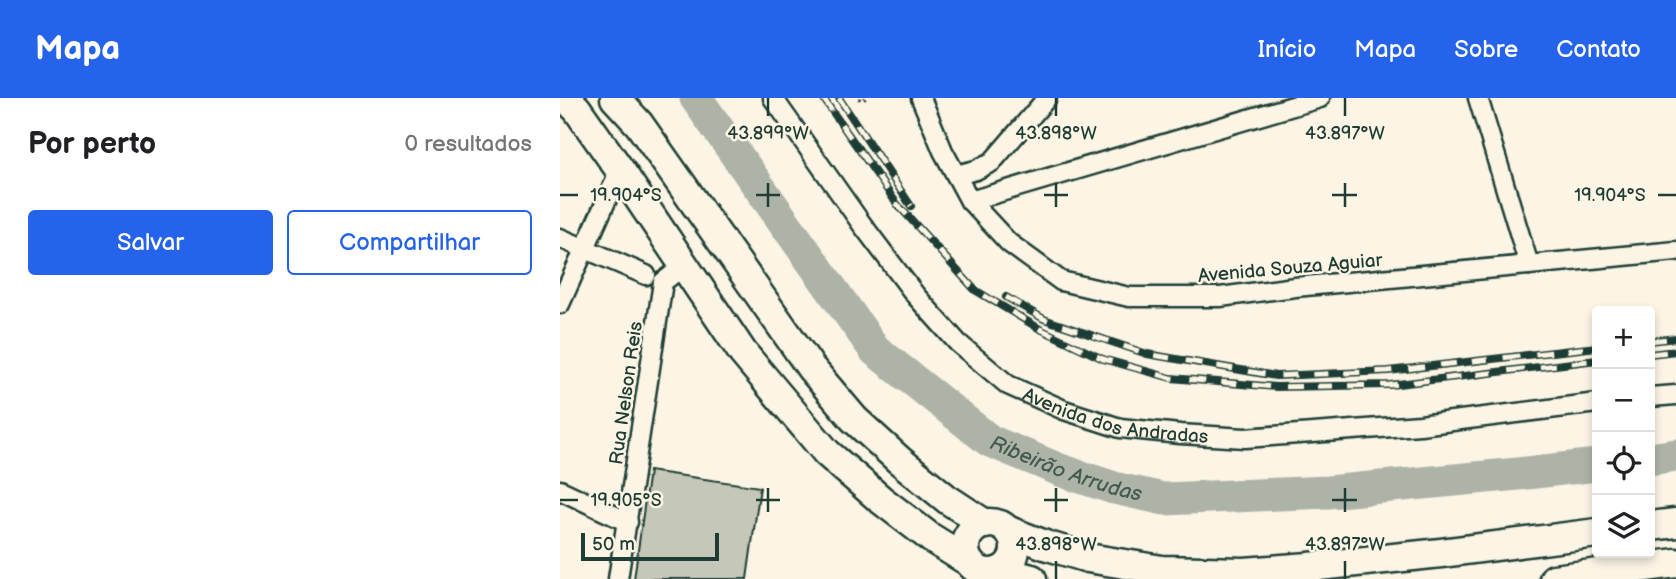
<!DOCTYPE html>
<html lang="pt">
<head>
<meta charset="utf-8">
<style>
  :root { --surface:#fff; --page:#f2f2f2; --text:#202124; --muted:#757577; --line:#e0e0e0; --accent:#2563eb }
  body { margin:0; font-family:"Balsamiq Sans",sans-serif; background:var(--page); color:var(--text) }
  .controls { position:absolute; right:21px; bottom:21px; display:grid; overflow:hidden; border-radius:7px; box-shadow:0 4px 10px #0003 }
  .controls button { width:63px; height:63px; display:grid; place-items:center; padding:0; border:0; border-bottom:2px solid var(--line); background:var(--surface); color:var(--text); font:35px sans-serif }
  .scale { position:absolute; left:21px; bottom:18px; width:138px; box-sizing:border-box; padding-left:7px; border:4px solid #1f3d34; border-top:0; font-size:19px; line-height:24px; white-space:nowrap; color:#1f3d34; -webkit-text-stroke:5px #fcf5e5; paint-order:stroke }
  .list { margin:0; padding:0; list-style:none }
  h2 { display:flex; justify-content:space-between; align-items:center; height:91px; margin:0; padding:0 28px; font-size:30px }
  h2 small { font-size:23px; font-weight:400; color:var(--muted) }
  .actions { display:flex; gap:14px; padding:21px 28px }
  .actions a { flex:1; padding:16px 0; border:2px solid var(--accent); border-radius:7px; text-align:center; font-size:24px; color:var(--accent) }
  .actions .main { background:var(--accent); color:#fff }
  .icon { flex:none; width:38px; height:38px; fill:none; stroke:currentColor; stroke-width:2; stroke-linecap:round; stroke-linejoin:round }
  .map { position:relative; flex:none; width:1116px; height:481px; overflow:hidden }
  header { display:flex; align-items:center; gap:42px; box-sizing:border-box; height:98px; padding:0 35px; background:var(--accent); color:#fff }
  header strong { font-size:33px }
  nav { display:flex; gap:38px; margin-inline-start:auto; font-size:24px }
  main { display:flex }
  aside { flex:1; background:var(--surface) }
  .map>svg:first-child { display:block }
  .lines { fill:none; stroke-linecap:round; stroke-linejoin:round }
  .river { stroke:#aeb3a7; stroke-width:33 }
  .building { fill:#c5c7b9; stroke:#1f3d34; stroke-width:2 }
  .street-casing { stroke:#1f3d34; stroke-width:23 }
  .primary-casing { stroke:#1f3d34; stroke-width:33 }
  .path { stroke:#1f3d34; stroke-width:3.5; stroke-dasharray:2 5; stroke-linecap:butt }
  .street { stroke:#fcf5e5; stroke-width:18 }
  .primary { stroke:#fcf5e5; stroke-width:28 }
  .rail-casing { stroke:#1f3d34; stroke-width:8 }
  .rail { stroke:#fcf5e5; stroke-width:5; stroke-dasharray:16; stroke-linecap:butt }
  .ticks { fill:none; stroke:#1f3d34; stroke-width:2.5 }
  .labels { text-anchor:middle; stroke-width:5; stroke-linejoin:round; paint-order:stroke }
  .street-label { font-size:19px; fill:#1f3d34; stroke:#fcf5e5 }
  .water-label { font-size:21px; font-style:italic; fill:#435a51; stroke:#fcf5e5 }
  .ticks-label { font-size:18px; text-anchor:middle; fill:#1f3d34; stroke:#fcf5e5; stroke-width:5; stroke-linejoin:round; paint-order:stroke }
</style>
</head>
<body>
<header>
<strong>Mapa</strong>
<nav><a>Início</a><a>Mapa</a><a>Sobre</a><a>Contato</a></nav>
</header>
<main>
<aside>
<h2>Por perto<small>0 resultados</small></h2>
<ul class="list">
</ul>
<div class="actions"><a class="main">Salvar</a><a>Compartilhar</a></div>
</aside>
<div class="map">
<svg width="1116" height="481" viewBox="0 0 1116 481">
  <rect width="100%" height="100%" fill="#fcf5e5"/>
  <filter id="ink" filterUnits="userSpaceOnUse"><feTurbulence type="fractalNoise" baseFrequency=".0143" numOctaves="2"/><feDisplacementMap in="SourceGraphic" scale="14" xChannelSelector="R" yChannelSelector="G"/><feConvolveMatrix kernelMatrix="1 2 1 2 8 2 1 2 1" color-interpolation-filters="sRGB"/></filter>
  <g filter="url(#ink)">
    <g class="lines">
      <g class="river">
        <path id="s1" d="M136,0l179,252 115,91 70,29 54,18 50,11 164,-7 190,-18 79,-9"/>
        <polyline points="1090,361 1116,357"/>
      </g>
    </g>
    <polygon class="building" points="89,373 200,389 187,481 74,481"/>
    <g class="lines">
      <defs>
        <g id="street">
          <path id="s2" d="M213,0l88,125 55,73 42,47 50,42 56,25 56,18 60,6 65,4 175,-13 177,-22"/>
          <polyline points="361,0 383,53 410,103 449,145 501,183 569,199 660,199 735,189 1116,153"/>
          <polyline points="918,0 969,167"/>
          <polyline points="396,77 416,72 432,64 487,0"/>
          <polyline points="410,103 760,0"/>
          <polyline points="0,140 86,177"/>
          <polyline points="0,206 60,72"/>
          <polyline points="1090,299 1116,297"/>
          <polyline points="0,392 68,424"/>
          <polyline points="58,481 103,184 125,167"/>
        </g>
        <g id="primary">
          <polyline points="6,0 17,11 60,72 183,255 267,355 320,401 371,440 408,463"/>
          <polyline points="55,0 79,26 251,270 294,321 339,362 387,401 425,426"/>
          <circle cx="430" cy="450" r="25"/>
          <polyline points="1090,428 1116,425"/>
          <polyline points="449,433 485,447 528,460 602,472 684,474 749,469 881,455 1037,435"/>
          <polyline points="440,473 472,481"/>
          <polyline points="994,481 1116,465"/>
        </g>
      </defs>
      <use href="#street" class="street-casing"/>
      <use href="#primary" class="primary-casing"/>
      <polyline class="path" points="299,0 301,3 306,0"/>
      <use href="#street" class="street"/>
      <use href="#primary" class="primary"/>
      <defs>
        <g id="rail">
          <polyline points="263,0 337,106 415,192 480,231 543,261 611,280 716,289 830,287 1037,262"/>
          <polyline points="279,0 351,108"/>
          <polyline points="446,199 484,221 587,256 716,278 828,273 1037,249"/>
          <polyline points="1090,243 1116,240"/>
          <polyline points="1090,256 1116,253"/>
        </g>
      </defs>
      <use href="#rail" class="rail-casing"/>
      <use href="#rail" class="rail"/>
    </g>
  </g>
  <path class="ticks" d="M208,0v18M496,0v18M785,0v18M208,85v24M496,85v24M785,85v24M0,97h18M196,97h24M484,97h24M772,97h25M1098,97h18M208,390v24M496,390v24M785,390v24M0,402h18M196,402h24M484,402h24M772,402h25M496,463v18M785,463v18"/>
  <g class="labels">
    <g class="street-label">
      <text transform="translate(730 169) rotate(-5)" y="7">Avenida Souza Aguiar</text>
      <text transform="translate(65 295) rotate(-82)" y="7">Rua Nelson Reis</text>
      <text dy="7" stroke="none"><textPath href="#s2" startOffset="486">Avenida dos Andradas</textPath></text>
    </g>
    <g class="water-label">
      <text dy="7" stroke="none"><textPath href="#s1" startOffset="537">Ribeirão Arrudas</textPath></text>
    </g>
  </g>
  <g class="ticks-label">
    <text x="208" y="41">43.899°W</text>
    <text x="496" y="41">43.898°W</text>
    <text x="785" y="41">43.897°W</text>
    <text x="66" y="103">19.904°S</text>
    <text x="1050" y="103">19.904°S</text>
    <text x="66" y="408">19.905°S</text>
    <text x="496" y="452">43.898°W</text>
    <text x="785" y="452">43.897°W</text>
  </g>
</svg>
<div class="controls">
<button>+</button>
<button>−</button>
<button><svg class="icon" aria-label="locate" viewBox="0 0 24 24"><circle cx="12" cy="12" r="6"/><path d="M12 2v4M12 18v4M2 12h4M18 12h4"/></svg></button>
<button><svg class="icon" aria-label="layers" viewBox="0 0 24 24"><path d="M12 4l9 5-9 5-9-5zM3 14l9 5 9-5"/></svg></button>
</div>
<div class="scale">50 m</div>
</div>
</main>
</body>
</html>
